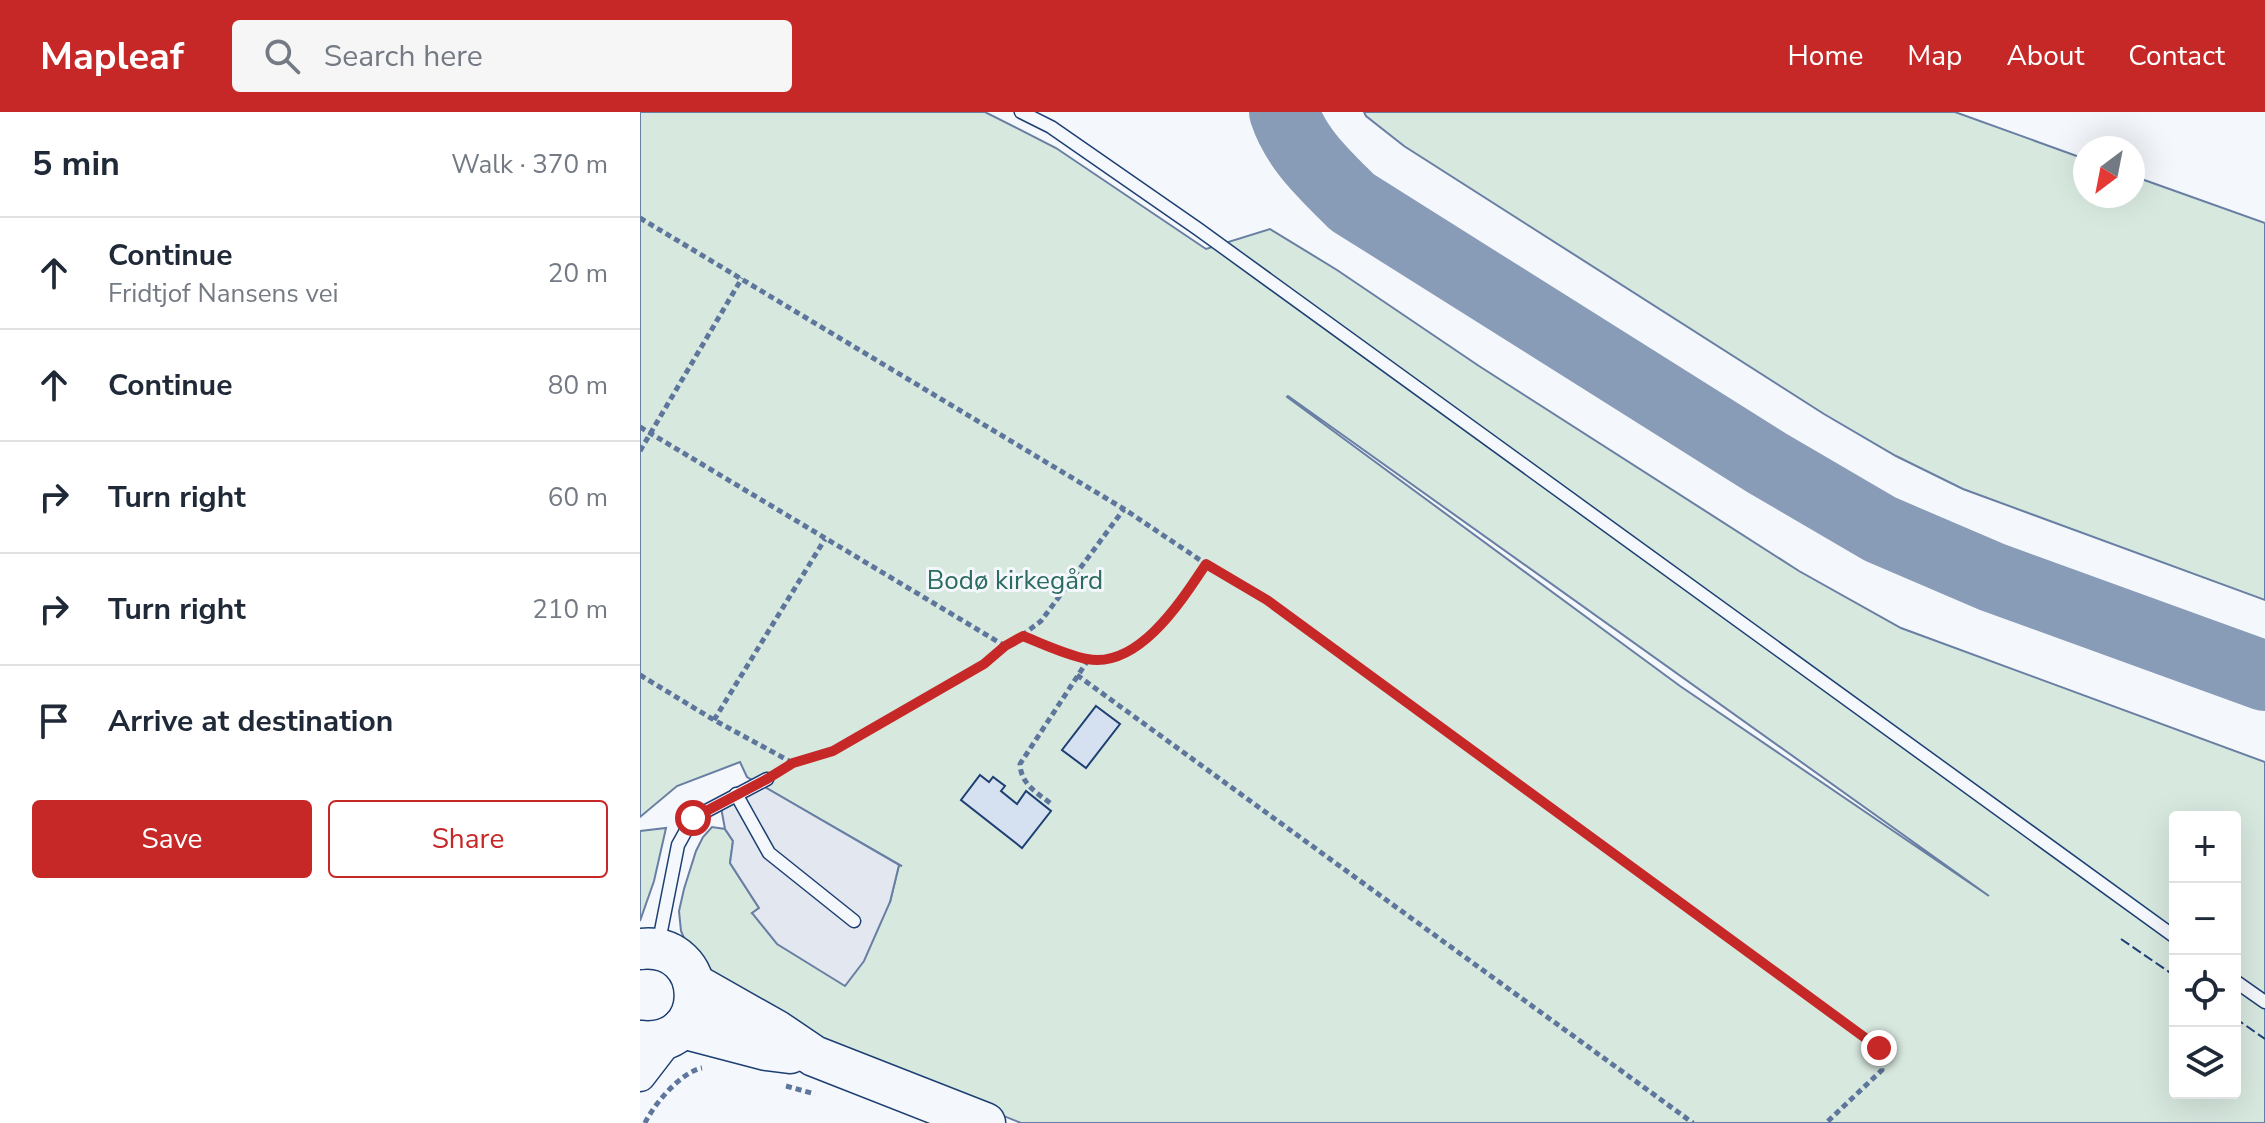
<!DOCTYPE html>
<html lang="en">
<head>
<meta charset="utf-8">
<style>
  :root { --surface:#fff; --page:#f6f6f7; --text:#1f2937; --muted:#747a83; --line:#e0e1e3; --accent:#c62828 }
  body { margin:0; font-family:"Nunito Sans",sans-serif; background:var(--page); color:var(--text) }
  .controls { position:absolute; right:24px; bottom:24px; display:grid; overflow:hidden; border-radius:8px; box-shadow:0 8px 32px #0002 }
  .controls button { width:72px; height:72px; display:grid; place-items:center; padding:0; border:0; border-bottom:2px solid var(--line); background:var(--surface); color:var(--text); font:40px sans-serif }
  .compass { position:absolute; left:1433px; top:24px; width:72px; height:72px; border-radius:50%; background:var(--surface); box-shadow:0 8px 32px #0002; rotate:212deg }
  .stop { position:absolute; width:24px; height:24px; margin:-18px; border:6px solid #c62828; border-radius:50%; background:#fff }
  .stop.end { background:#c62828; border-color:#fff; box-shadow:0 2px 8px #0008 }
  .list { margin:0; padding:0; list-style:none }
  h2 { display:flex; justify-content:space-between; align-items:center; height:104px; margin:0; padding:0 32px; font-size:34px }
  h2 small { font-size:26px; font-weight:400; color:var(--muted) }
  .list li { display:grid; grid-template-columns:52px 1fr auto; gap:24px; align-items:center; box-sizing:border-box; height:112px; padding:0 32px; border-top:2px solid var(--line) }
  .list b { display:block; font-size:30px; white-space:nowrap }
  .list p { margin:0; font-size:26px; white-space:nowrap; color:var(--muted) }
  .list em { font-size:26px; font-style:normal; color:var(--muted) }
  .actions { display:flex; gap:16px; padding:24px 32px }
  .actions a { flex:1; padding:18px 0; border:2px solid var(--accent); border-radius:8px; text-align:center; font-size:28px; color:var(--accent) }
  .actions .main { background:var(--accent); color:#fff }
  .icon { flex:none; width:44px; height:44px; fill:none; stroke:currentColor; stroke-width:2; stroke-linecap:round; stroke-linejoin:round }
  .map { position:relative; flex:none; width:1625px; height:1011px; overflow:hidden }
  header { display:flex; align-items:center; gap:48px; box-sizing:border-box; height:112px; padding:0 40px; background:var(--accent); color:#fff }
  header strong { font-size:38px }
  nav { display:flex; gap:44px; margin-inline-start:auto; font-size:28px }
  .search { width:560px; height:72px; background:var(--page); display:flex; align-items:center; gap:20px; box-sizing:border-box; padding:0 28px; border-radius:8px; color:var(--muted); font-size:30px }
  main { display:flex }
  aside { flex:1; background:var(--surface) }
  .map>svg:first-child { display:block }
  .green { fill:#d7e8df; stroke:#687fa3; stroke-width:2; fill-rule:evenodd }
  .parking { fill:#e3e8f0; stroke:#687fa3; stroke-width:2 }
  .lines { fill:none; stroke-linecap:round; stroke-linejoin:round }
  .taxiway { stroke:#889bb7; stroke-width:70 }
  .building { fill:#d5e0f0; stroke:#1d3f73; stroke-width:2 }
  .service-casing { stroke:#1d3f73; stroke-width:15 }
  .tertiary-casing { stroke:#1d3f73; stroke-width:33 }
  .trunk-casing { stroke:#1d3f73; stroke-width:43 }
  .path { stroke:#5e769c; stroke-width:5; stroke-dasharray:6 4; stroke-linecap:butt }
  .service { stroke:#f4f7fb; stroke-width:12 }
  .tertiary { stroke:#f4f7fb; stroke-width:30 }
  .trunk { stroke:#f4f7fb; stroke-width:40 }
  .fence { stroke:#1d3f73; stroke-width:2; stroke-dasharray:10 4; stroke-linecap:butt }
  .route { stroke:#c62828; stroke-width:10 }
  .labels { text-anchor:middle; stroke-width:6; stroke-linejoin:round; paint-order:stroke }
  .park-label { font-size:26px; fill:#2c6c60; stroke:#f4f7fb }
</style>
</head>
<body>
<header>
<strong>Mapleaf</strong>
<div class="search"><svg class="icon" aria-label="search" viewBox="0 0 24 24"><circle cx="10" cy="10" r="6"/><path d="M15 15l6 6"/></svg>Search here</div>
<nav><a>Home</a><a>Map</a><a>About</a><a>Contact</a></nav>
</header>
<main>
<aside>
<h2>5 min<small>Walk · 370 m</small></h2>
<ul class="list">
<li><svg class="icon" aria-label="ahead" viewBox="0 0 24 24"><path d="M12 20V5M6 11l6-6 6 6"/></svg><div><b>Continue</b><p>Fridtjof Nansens vei</p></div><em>20 m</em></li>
<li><svg class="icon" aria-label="ahead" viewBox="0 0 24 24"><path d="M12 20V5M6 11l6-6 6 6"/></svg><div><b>Continue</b></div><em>80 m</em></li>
<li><svg class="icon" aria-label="right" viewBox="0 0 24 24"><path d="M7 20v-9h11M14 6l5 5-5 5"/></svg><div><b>Turn right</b></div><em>60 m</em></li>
<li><svg class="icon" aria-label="right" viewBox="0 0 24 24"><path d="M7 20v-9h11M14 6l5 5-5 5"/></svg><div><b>Turn right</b></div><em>210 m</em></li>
<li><svg class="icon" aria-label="arrive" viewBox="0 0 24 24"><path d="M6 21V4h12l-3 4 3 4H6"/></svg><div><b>Arrive at destination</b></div></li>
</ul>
<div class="actions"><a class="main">Save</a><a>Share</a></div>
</aside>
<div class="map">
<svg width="1625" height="1011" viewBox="0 0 1625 1011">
  <rect width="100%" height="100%" fill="#f4f7fb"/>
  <g class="green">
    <path d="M0,0h345l71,36 150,101 64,-20 67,41 142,96 320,205 102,57 364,134v361h-1244l-194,-78 -86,-46 -51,-47 -9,-21 -2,-20 5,-22 12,-38 7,-14 9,-10 13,2 8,12 -3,22 29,45 -6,5 137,-11 9,-37 3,1 -155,-89 -7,-15 -63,24 -37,31zM647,285l1,-1 701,500 -309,-210zM1535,705h60v276h-60z"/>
    <polygon points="724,0 1315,0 1445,47 1445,84 1493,84 1493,64 1625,111 1625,488 1323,377 1256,344 1184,302 764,34 726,4"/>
    <polygon points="26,716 14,769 0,809 0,719"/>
  </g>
  <polygon class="parking" points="118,671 259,753 250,790 224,849 205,874 137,832 112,801 119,796 90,751 93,729 85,717 80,690"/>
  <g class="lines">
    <path class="taxiway" d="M644,0c12,37 41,63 68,90l415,261 113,66 112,48 273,99"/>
  </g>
  <g class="building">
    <polygon points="456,594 480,612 446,656 422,638"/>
    <polygon points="340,663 349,670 353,665 365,674 361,679 377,692 386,679 411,699 382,736 321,688"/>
  </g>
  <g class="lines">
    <defs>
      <g id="service">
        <polyline points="381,0 411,15 558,117 1535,825"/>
        <polyline points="96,682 129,741 214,809"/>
        <polyline points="18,834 38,733 53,706 127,667"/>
        <polyline points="1595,869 1625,890"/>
      </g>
      <polyline id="tertiary" points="0,964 30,925"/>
      <g id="trunk">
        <path d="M0,837c72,-8 74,100 0,92"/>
        <polyline points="54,872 137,919 174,944 345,1011"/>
        <polyline points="42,916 126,938 150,941"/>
      </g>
    </defs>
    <use href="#service" class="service-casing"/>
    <use href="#tertiary" class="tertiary-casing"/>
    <use href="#trunk" class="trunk-casing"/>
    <g class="path">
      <path d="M0,106l484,291 82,55c-24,36 -67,105 -119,95 -22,-4 -44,-15 -64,-23"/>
      <polyline points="0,315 365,534"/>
      <polyline points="0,339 102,166"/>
      <polyline points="566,452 627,488 1239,936 1242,958 1186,1011"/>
      <polyline points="0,563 74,608 153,651"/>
      <polyline points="437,563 1053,1011"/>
      <polyline points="74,608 185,427"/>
      <polyline points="139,660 153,651 193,639 344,552 401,509 484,397"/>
      <path d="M410,691c-14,-11 -29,-19 -30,-39l68,-104"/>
      <polyline points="146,974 175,982"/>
      <path d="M5,1011c9,-19 36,-51 57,-55"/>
    </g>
    <use href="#service" class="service"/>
    <use href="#tertiary" class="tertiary"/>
    <use href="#trunk" class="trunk"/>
    <g class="fence">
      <polyline points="1481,827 1535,864"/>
      <polyline points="1595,906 1625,927"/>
    </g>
  </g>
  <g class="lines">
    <path class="route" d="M53,706l74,-39 26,-16 40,-12 151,-87 21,-18 18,-10c20,8 43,19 64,23 52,10 95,-59 119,-95l61,36 612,448"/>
  </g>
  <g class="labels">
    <g class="park-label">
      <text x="375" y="477">Bodø kirkegård</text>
    </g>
  </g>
</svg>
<div class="controls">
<button>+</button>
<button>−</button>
<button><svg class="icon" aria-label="locate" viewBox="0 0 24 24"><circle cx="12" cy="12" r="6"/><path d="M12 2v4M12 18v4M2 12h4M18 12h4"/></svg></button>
<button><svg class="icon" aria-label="layers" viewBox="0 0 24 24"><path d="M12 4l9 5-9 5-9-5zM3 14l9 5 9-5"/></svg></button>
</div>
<svg class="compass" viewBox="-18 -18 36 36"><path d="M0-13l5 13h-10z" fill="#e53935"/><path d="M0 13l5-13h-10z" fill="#747a83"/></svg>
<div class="stop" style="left:53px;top:706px"></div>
<div class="stop end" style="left:1239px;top:936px"></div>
</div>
</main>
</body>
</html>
